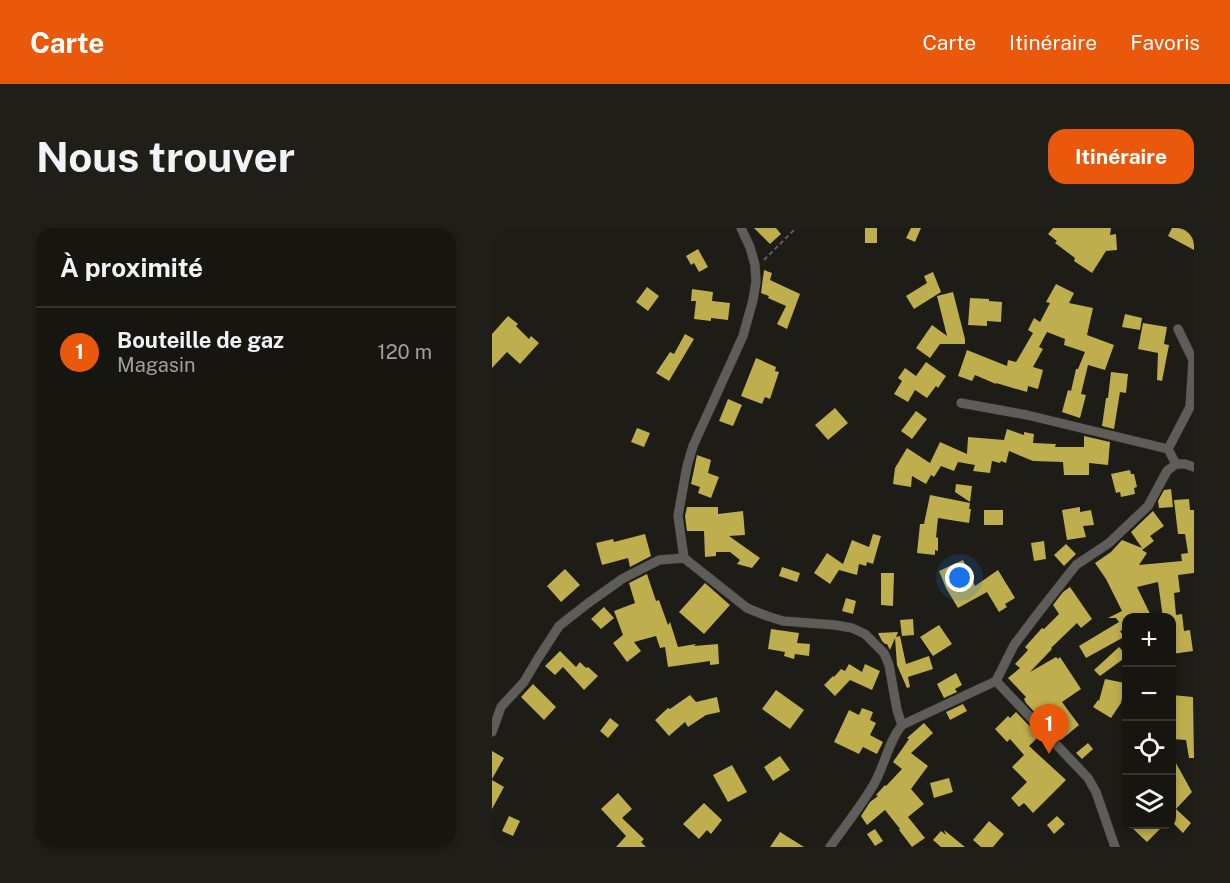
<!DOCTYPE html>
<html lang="fr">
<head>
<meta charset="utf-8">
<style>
  :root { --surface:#161510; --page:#1f1e19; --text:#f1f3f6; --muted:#9e9f9f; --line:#353430; --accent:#ea580c }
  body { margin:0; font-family:"Public Sans",sans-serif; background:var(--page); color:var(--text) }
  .controls { position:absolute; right:18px; bottom:18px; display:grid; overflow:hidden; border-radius:12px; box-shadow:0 3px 9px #0003 }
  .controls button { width:54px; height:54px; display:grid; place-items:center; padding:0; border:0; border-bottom:2px solid var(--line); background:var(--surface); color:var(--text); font:30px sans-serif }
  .you { position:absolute; left:468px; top:350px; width:21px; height:21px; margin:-15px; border:4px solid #fff; border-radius:50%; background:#1a73e8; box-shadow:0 0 0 9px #1a73e833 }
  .badge { display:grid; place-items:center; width:39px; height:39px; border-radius:50%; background:var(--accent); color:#fff; font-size:20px; font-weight:700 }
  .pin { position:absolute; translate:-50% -50px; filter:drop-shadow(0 2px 3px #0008) }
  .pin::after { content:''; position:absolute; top:32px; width:21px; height:18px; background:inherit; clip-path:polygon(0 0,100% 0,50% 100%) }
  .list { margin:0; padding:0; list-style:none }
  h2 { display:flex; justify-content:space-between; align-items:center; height:78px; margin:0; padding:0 24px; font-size:26px }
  h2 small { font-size:20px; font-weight:400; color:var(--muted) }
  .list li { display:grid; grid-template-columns:39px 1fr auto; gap:18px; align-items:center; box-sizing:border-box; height:90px; padding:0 24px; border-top:2px solid var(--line) }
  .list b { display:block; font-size:22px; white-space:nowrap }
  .list p { margin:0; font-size:20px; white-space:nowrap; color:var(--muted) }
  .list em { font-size:20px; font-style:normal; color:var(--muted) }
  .icon { flex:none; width:33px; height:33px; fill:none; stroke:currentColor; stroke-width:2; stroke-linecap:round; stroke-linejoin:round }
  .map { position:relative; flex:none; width:702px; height:619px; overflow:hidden; border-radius:18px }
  header { display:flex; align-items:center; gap:36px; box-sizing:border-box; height:84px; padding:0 30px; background:var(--accent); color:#fff }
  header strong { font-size:28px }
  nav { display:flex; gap:33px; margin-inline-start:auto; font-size:21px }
  .intro { display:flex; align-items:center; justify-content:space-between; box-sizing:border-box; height:144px; padding:0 36px }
  h1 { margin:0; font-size:42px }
  .button { padding:15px 27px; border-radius:18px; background:var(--accent); color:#fff; font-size:21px; font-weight:700 }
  main { display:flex; gap:36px; padding:0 36px }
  aside { flex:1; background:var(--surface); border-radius:18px; box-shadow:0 3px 9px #0003 }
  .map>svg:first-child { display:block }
  .building { fill:#beae4d }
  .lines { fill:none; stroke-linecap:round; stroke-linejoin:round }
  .street-casing { stroke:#363630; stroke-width:10 }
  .path { stroke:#605f5a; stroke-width:2; stroke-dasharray:4.5 3; stroke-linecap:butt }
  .street { stroke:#5e5d5a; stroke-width:9 }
</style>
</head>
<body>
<header>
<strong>Carte</strong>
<nav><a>Carte</a><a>Itinéraire</a><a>Favoris</a></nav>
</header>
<div class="intro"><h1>Nous trouver</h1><a class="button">Itinéraire</a></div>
<main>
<aside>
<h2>À proximité<small></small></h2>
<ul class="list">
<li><span class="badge">1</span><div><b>Bouteille de gaz</b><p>Magasin</p></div><em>120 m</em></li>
</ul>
</aside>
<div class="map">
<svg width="702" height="619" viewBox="0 0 702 619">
  <rect width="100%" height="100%" fill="#1d1c16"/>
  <g class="building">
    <polygon points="262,0 284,0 289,6 278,16"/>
    <rect x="373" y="0" width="12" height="15"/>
    <polygon points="419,0 429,0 423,14 414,10"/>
    <polygon points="561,0 619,0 618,7 624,6 625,22 614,23 600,45 582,33 583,30 563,15 565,13 556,6"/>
    <polygon points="680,0 702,0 702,22 676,8"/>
    <polygon points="206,21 216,39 207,44 202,35 199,37 194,28"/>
    <polygon points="272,42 280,45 278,52 308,66 295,101 285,96 294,78 276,70 277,68 269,65"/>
    <polygon points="441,44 449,64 422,81 414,68 435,55 432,48"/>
    <polygon points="564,56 582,65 577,75 601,80 595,107 622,117 613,142 596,137 589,166 594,167 588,190 570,184 576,162 579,163 584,141 586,141 593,124 572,117 573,111 555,104 547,119 551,121 541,139 551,142 546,161 536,158 535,164 504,155 504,156 483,147 480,153 466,148 475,122 515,138 516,132 524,134 541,105 536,102 542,90 548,94 558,75 554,74"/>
    <polygon points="155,59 167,68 156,83 144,74"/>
    <polygon points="200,61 221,64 220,73 238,75 236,92 219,90 219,93 202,91 204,73 199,73"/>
    <polygon points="461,64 473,111 473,116 448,116 438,130 424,120 440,97 455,108 445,68"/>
    <polygon points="478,70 497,71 497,73 510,74 509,94 495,93 495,98 476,97"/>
    <polygon points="633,86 650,90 648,102 630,99"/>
    <polygon points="16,88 26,96 24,98 37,111 39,108 47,115 28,136 15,124 0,140 0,106"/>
    <polygon points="651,95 675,99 672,116 677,117 670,153 665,152 666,125 646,121"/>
    <polygon points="193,106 202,111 177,153 164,145 178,124 182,126"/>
    <polygon points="264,130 284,139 283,143 287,144 278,171 273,169 270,176 249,168"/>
    <polygon points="434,134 454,148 446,160 444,158 435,170 423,162 416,174 402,166 410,153 406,150 413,140 424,148"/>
    <polygon points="619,144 636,146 634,165 628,164 622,201 610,198 614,170 616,170"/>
    <polygon points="236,171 250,177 241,198 227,193"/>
    <polygon points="343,180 356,195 336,212 323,197"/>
    <polygon points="424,183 435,191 420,211 409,203"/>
    <polygon points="145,200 158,205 152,219 139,214"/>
    <polygon points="515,201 532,207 532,204 542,206 541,215 564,216 563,219 592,219 592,208 618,214 616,237 597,235 597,247 572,247 571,234 541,233 517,223 514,235 509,233 508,235 500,233 498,245 481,243 483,237 466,234 462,243 449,238 442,249 439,247 434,256 420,248 419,259 401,256 403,240 415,220 438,235 448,214 475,226 476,209 512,212"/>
    <polygon points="205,227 219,232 216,245 227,249 219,270 206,265 208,259 199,256"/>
    <polygon points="638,242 639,246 642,246 645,259 642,260 643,266 629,269 628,264 624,265 619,246"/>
    <polygon points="464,256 480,258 478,274 463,264"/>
    <polygon points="679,261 681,279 667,280 666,273 672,262"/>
    <polygon points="438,267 478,275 477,281 479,281 477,295 446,290 444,309 446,310 446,323 443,322 443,327 425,325 428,296 432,296"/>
    <polygon points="697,271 698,282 702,282 702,345 686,347 688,364 682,365 684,387 690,386 692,403 698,402 701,423 680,426 680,390 671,390 666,354 645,359 660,390 634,390 634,411 630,402 628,403 632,409 594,430 587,418 627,394 624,390 616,390 630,383 614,351 603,335 619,324 630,312 650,320 639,304 661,283 672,298 658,308 662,313 650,322 655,325 647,337 690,333 689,326 696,325 693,306 686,306 682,272"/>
    <polygon points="195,279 226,279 226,286 251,283 253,307 237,308 268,330 260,340 245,336 248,332 238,324 224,324 224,328 213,329 212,303 195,303 193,288"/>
    <polygon points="588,279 588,284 599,282 602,297 591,298 594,309 575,312 570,282"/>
    <rect x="492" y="282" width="19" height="15"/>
    <polygon points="153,306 159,328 138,339 136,330 110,337 104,315 121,311 122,314"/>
    <polygon points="381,306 389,308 381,336 375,334 374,338 367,336 365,347 347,342 338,356 322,345 335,325 351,336 360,312 377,319"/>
    <polygon points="552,313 554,331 542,333 539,315"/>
    <polygon points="574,316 584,326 572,338 562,327"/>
    <polygon points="471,332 483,358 506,342 523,370 513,376 515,379 507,384 495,364 466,380 454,360 447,343"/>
    <polygon points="290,339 308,345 305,354 287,348"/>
    <polygon points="73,341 88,357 69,374 55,358"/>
    <polygon points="389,345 402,345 401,378 389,377"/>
    <polygon points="155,346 164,373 167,372 176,397 178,394 186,419 204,416 202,418 226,416 227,436 218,437 218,433 176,439 173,419 168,420 164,408 142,414 149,423 135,434 121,415 131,407 122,383 143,375 137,355"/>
    <polygon points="213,355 238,377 212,406 187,384"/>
    <polygon points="578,359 600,391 589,400 585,395 559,420 560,421 538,444 564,429 566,431 568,429 589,461 570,474 587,497 569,512 563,506 567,503 551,482 545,487 534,475 532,471 534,469 516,450 528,440 523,436 536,422 533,419 550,400 552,401 567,386 561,377 571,364"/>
    <polygon points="354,370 364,373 361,386 350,383"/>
    <polygon points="112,379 122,390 109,401 99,391"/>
    <polygon points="421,391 422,407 410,408 408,392"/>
    <polygon points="447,397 460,416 441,428 428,409"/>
    <polygon points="279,401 307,405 305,415 318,416 317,428 303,426 302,431 292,428 293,424 276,421"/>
    <polygon points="406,404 404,409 408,408 414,436 437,428 441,441 416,449 418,459 415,460 405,437 403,410 398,422 395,416 393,416 390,413 386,405"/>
    <polygon points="627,419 634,427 634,429 608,448 602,442"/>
    <polygon points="68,423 84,439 88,434 94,440 96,439 106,448 92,462 71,439 63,447 53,438"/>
    <polygon points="357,436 370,444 373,436 388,443 380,462 358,452 343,468 332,457 341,448 342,449 349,441 353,443"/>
    <polygon points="464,445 470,457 463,461 465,464 452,470 445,456"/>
    <polygon points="613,451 633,455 629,475 619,490 601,479 606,472 607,473"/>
    <polygon points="41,456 64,479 52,492 29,469"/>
    <polygon points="284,462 312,482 298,501 270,481"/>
    <polygon points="198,467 204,474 225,469 228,484 214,487 196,499 193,494 177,508 163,492 176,480 178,481"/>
    <polygon points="680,467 701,469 702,530 697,530 694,512 680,511"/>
    <polygon points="471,476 475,483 458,492 454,484"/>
    <polygon points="370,480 381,484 378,492 384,495 378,507 391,514 385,526 371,519 367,526 342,514 357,482 367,487"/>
    <polygon points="524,484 547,508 537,518 574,552 541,585 532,575 527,579 519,570 535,554 520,539 532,527 518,511 515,514 503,501 516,488 518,490"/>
    <polygon points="118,490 127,497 116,510 108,503"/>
    <polygon points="432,495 441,505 419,525 436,538 419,561 432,576 416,589 433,610 420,619 407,602 408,601 393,582 375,597 369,588 378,574 386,568 384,567 393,557 394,558 410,541 401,534 417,511 415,510"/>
    <polygon points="596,515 601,521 590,531 584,525"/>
    <polygon points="0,523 12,530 0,551"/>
    <polygon points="288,528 298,542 281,553 272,539"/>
    <polygon points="680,528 700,564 684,581 699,595 691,605 680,594"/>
    <polygon points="240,537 255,564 236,574 221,547"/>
    <polygon points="457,550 461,564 442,570 438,555"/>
    <polygon points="0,552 12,559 0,581"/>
    <polygon points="126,565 140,581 130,590 152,611 149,614 154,619 124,619 134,608 109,581"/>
    <polygon points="212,575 230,592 219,606 215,602 207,611 191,596"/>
    <polygon points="17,588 28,593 21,608 10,603"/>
    <polygon points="565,588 573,596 562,606 555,597"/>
    <polygon points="497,593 512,606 501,619 489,619 481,612"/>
    <polygon points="637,597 672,597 655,614"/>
    <polygon points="383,601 391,613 383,618 375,606"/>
    <polygon points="452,602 473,619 449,619 441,612 449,603 454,607"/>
    <polygon points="288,604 312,619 278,619"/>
  </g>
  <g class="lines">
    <defs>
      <g id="street">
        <polyline points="249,0 258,19 263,37 264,54 261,72 251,108 201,218 195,238 186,288 192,330 255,380 275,388 291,393 343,397 360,400 373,406 392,425 397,437 405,482 410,497"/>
        <polyline points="469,175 535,187 676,221"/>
        <polyline points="684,236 676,221 698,179 701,132 686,101"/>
        <polyline points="504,453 596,550 604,564 623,619"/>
        <polyline points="0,504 9,479 32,454 45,432 67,398 95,376 130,351 167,332 192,330"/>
        <path d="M338,619c15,-21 31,-41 44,-63 11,-19 14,-42 28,-59l94,-44 18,-36 25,-33 37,-47 33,-22 39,-37 19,-35 9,-7h9l9,3"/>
      </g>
    </defs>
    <use href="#street" class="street-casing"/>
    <polyline class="path" points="272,32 304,0"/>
    <use href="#street" class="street"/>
  </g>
</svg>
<div class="controls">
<button>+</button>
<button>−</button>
<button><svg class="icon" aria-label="locate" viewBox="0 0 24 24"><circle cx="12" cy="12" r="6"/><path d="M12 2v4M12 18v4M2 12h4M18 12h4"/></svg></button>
<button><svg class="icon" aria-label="layers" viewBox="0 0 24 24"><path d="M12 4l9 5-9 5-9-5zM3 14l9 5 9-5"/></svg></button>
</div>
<div class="you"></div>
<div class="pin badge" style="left:557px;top:526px">1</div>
</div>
</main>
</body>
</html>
